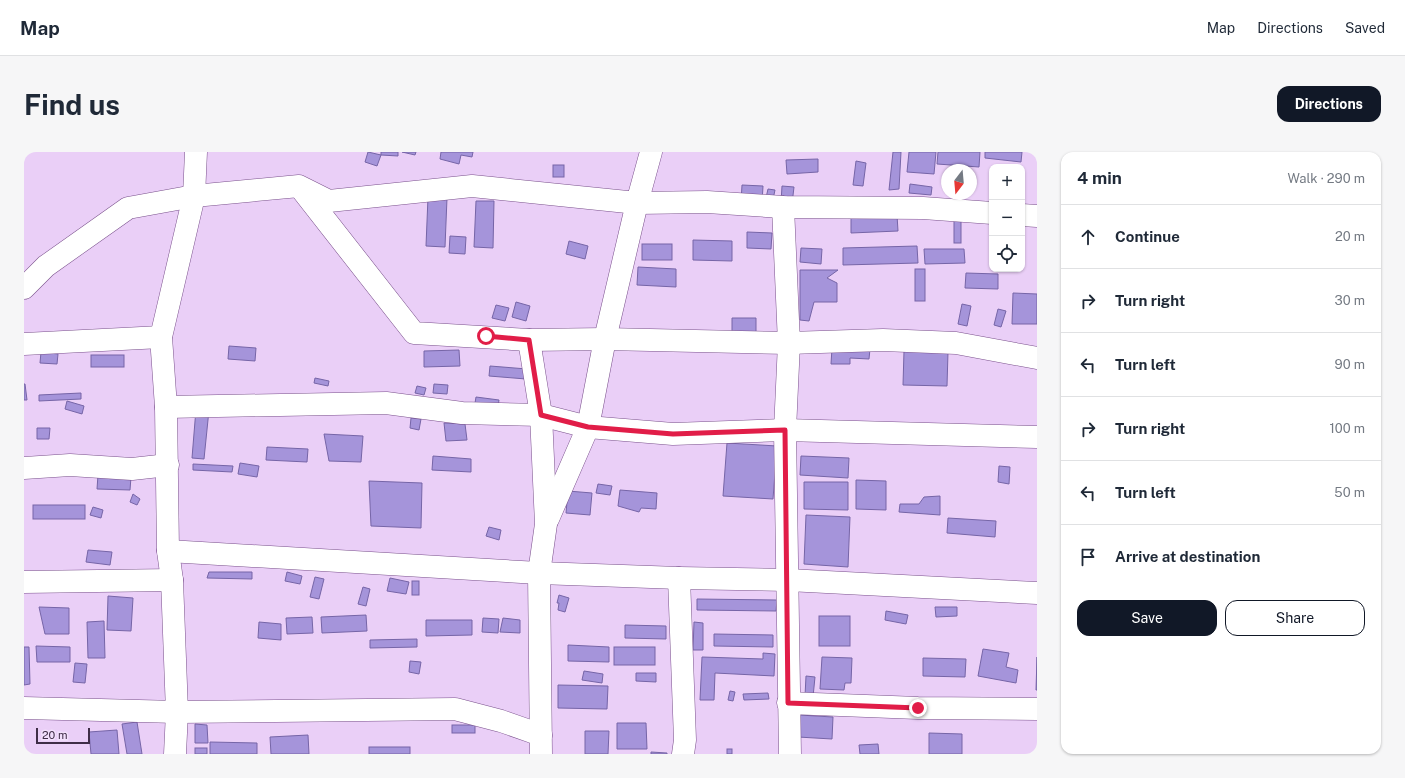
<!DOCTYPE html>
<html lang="en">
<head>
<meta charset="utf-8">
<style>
  :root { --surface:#fff; --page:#f6f6f7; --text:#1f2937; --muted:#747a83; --line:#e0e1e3; --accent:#111827 }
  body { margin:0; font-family:"Public Sans",sans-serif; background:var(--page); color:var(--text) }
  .controls { position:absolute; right:12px; top:12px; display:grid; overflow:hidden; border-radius:8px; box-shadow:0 1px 3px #0004 }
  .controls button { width:36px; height:36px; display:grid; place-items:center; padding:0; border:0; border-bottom:1px solid var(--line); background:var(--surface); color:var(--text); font:20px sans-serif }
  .compass { position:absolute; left:917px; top:12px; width:36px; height:36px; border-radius:50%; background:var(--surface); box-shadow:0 1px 3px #0004; rotate:196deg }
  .scale { position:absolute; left:12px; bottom:10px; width:54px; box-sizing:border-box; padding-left:4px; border:2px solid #3f2d47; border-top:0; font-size:11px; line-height:14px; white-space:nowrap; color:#3f2d47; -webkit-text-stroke:3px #f2e0fb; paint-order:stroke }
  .stop { position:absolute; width:12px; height:12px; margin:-9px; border:3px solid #e11d48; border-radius:50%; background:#fff }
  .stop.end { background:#e11d48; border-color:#fff; box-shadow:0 1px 4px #0008 }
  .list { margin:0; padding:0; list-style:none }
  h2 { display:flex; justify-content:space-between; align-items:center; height:52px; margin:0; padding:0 16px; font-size:17px }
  h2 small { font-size:13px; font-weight:400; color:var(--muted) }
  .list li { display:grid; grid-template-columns:26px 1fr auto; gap:12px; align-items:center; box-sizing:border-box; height:64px; padding:0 16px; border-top:1px solid var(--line) }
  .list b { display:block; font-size:15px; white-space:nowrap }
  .list em { font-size:13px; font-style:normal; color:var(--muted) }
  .actions { display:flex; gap:8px; padding:12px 16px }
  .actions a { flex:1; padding:9px 0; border:1px solid var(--accent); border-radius:12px; text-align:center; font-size:14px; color:var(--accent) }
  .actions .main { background:var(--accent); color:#fff }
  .icon { flex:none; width:22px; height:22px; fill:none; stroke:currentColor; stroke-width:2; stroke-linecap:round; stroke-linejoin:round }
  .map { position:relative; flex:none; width:1013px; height:602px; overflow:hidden; border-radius:12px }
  header { display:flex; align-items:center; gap:24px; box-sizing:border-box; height:56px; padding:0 20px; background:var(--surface); border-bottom:1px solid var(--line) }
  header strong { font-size:19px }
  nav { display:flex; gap:22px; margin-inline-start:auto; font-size:14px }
  .intro { display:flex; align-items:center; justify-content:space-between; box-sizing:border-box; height:96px; padding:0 24px }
  h1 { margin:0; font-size:28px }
  .button { padding:10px 18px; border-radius:12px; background:var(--accent); color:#fff; font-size:14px; font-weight:700 }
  main { display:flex; gap:24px; padding:0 24px }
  aside { flex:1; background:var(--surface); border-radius:12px; box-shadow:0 1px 3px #0004 }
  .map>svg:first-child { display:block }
  .building { fill:#a594da; stroke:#7665a7 }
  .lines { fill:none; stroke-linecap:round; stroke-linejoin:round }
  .minor-casing { stroke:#7a518c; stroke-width:23 }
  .minor { stroke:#fff; stroke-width:22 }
  .route { stroke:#e11d48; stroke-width:5 }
</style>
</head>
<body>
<header>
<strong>Map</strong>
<nav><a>Map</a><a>Directions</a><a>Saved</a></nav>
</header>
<div class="intro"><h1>Find us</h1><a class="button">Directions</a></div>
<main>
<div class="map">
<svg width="1013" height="602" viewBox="0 0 1013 602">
  <rect width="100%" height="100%" fill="#eacff7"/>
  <g class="building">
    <polygon points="344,0 357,3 353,14 341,10"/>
    <polygon points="357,0 374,0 374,4 357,3"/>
    <polygon points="378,0 392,0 391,3"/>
    <polygon points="417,0 449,0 448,5 437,3 435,12 416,7"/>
    <polygon points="869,0 877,0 875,37 865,38"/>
    <polygon points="885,0 912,0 910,22 883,20"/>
    <polygon points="914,0 956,0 955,15 913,12"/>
    <polygon points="961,0 998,0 997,10 961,6"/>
    <polygon points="794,7 794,20 763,22 762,8"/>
    <polygon points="832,9 842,11 839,34 829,33"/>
    <rect x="529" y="13" width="11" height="12"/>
    <polygon points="886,32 908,35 907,43 885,41"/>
    <polygon points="718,33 739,34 738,51 717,50"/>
    <polygon points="758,34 770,35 768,52 757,51"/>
    <polygon points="744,37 751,38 748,52 741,50"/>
    <polygon points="404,45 423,46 421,95 402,94"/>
    <polygon points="452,49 470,49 469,96 450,95"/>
    <polygon points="873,63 874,79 827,81 827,65"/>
    <rect x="930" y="64" width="7" height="27"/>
    <polygon points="723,80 748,81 747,97 723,96"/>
    <polygon points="426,84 442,85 441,102 425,101"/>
    <polygon points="669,88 708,89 708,109 669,108"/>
    <polygon points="545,89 564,94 561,107 542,102"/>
    <rect x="618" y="92" width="30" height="16"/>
    <polygon points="893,94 894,111 819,113 819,96"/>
    <polygon points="777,96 798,97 797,112 776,110"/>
    <polygon points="900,97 940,97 941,111 901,112"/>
    <polygon points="614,115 652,117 652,135 613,133"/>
    <rect x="891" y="117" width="10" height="32"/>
    <polygon points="776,118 814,118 803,126 813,131 813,150 790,150 785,169 776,168"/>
    <polygon points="942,121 974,122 974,137 941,136"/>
    <polygon points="989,141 1013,142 1013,172 988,172"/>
    <polygon points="492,150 506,154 502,169 488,165"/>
    <polygon points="938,152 947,154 943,174 934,172"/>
    <polygon points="472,153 485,156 481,169 468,166"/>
    <polygon points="974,157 982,159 977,175 970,173"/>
    <polygon points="708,166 732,166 732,187 708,186"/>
    <polygon points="205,194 232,196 231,209 204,207"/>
    <polygon points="808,196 846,197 845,207 826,206 826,212 807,212"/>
    <polygon points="435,198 436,214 400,215 400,199"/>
    <polygon points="880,199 924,200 923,234 879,233"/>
    <polygon points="17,200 34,202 33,212 16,211"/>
    <rect x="67" y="203" width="33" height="12"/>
    <polygon points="466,214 503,217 502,227 465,224"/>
    <polygon points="291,226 305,229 304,234 290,231"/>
    <polygon points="0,232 1,232 3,248 0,248"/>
    <polygon points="410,232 424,233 423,242 409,241"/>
    <polygon points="393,234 402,236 400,243 391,241"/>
    <polygon points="57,241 57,247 15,249 15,243"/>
    <polygon points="452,245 475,248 473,261 450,257"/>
    <polygon points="43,249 60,254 58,262 41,257"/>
    <polygon points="172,257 185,258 180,307 168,306"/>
    <polygon points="387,266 397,267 395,278 386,276"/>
    <polygon points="420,271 441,272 443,288 422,289"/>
    <polygon points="13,276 26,276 25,287 13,287"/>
    <polygon points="300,282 339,284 337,310 305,309"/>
    <polygon points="703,291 753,294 749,347 699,344"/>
    <polygon points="243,295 284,297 283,310 242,308"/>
    <polygon points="409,304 447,307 447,320 408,318"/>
    <polygon points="777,304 825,306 824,326 776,323"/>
    <polygon points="216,311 235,314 233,325 214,322"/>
    <polygon points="169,312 209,314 208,320 169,318"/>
    <polygon points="975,314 986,315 985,332 974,330"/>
    <polygon points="74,323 107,325 106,338 73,337"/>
    <polygon points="832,328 862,329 862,358 832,357"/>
    <polygon points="345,329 398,331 397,376 347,374"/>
    <polygon points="780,330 824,330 824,358 780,357"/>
    <polygon points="574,332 588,334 586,343 572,341"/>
    <polygon points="596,338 633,341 632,357 617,356 615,360 594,354"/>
    <polygon points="544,339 568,341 566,363 542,361"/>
    <polygon points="109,342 116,347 113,353 106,350"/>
    <polygon points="916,344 916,363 875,360 876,352 895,352 900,345"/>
    <rect x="9" y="353" width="52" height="14"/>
    <polygon points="69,355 79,358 77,366 66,363"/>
    <polygon points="782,363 826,365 824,415 780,412"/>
    <polygon points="924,366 972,369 971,385 923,381"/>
    <polygon points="465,375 477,378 475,388 462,384"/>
    <polygon points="64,398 88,400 86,413 62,410"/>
    <polygon points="185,420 228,420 228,427 183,426"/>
    <polygon points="263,420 278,424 276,432 261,429"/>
    <polygon points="291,425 300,427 295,447 286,445"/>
    <polygon points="366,426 385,430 382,442 363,439"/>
    <rect x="388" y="429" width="7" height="14"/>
    <polygon points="339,435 346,437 342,454 334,452"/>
    <polygon points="535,443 545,446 541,460 534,458 535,451 533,451"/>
    <polygon points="84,444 109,446 107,479 83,478"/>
    <polygon points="673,447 753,448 752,459 673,458"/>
    <polygon points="15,455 45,456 45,482 21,482"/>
    <polygon points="911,455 933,455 933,464 912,465"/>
    <polygon points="862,459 884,463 882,472 861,468"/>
    <polygon points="342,463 343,479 298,481 297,465"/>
    <rect x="795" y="464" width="31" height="30"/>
    <polygon points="288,465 289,481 263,482 262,466"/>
    <polygon points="459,466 475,467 474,481 458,480"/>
    <polygon points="479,466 496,468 496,481 476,480"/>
    <polygon points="402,468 448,468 448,483 402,484"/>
    <polygon points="80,469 81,506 64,506 63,470"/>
    <polygon points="235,470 257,472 257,488 234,486"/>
    <polygon points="670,470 679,471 679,498 669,498"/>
    <polygon points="601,473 642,474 642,487 601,486"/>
    <polygon points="690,482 749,483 749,495 690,494"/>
    <polygon points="393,487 393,495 346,496 346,488"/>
    <polygon points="544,493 585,495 585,510 544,509"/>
    <polygon points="12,494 46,495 46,510 13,510"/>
    <polygon points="0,495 5,495 6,532 0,533"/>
    <rect x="590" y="495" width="41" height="18"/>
    <polygon points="959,497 985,501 982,515 994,518 992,531 954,524"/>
    <polygon points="739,501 751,502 750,524 691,521 690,548 676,548 678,505 739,507"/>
    <polygon points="798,505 828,506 827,531 821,531 820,538 796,537"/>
    <polygon points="1013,505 1013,538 1012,538"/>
    <polygon points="899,506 942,507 941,525 899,524"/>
    <polygon points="386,509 397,510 395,522 385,520"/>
    <polygon points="51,511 63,512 61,531 49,530"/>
    <polygon points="560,519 579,522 578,531 558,528"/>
    <polygon points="612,521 632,521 632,530 612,529"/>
    <polygon points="782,524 791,525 789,545 781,544"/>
    <polygon points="534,533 584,534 583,557 534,556"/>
    <polygon points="706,539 711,540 709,549 704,548"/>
    <polygon points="744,541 745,547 720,548 719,542"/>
    <polygon points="775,563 809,565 808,587 774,585"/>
    <polygon points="113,570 118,602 103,602 98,572"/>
    <polygon points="593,571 622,571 623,597 593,597"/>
    <polygon points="171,572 183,573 184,591 171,591"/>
    <rect x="428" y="573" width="23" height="8"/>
    <polygon points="93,578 95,602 67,602 65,580"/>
    <polygon points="561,579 585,579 584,602 561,602"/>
    <polygon points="905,581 938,582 938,602 905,602"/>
    <polygon points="284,583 285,602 247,602 246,585"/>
    <polygon points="186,590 233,591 233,602 186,602"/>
    <polygon points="854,592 855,602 836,602 835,593"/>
    <rect x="345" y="595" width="41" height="7"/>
    <rect x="171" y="596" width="12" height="6"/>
    <rect x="703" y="597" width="5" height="5"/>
    <polygon points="627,600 643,601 643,602 627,602"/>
  </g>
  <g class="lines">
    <defs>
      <g id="minor">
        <polyline points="278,38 390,181 505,188 581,187 765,191 859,188 932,191 1013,206"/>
        <polyline points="759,55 765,191 761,278 766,602"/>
        <polyline points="998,63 1013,64"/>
        <polyline points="0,136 22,114 104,56 170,44 275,34 305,49 448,34 613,51 683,50 759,55 899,56 968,61"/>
        <polyline points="505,188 517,263 522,372 515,421 517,602"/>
        <polyline points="0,192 137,185"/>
        <polyline points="142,255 362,251 438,261 517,263 564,275 649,282 761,278 1013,285"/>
        <polyline points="0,316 46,313 108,317 144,313"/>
        <polyline points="524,367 564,275 581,187 613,51 627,0"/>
        <polyline points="144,399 515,421 655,426 764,428 1013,441"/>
        <polyline points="655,426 661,588 659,602"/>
        <polyline points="0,430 148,428"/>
        <polyline points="764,551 894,556 1013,557"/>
        <polyline points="0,556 153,560 431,557 477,569 517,583"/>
        <polyline points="151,602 153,560 148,428 144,399 142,255 137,185 170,44 172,0"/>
      </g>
    </defs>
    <use href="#minor" class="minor-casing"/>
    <use href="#minor" class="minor"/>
  </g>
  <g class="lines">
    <polyline class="route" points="462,184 505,188 517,263 564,275 649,282 761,278 764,551 894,556"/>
  </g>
</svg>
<div class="controls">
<button>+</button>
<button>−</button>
<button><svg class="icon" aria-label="locate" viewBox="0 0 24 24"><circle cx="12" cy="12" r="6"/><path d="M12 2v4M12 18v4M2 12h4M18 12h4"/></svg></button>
</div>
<svg class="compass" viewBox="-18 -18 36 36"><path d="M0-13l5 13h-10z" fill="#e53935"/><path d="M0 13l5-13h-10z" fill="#747a83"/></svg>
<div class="scale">20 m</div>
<div class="stop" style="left:462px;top:184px"></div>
<div class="stop end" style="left:894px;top:556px"></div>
</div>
<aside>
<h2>4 min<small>Walk · 290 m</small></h2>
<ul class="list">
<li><svg class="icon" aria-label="ahead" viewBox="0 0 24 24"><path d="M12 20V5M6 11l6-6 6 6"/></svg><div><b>Continue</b></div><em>20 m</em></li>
<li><svg class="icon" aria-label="right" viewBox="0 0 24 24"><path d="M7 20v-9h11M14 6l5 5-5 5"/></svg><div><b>Turn right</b></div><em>30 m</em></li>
<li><svg class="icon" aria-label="left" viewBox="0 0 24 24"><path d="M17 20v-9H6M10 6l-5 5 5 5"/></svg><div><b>Turn left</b></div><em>90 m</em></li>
<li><svg class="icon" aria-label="right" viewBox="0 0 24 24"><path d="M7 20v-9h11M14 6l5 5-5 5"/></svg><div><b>Turn right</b></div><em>100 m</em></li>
<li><svg class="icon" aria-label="left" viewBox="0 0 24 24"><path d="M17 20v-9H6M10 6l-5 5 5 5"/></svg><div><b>Turn left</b></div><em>50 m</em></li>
<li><svg class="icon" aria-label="arrive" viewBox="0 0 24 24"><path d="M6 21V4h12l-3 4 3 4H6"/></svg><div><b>Arrive at destination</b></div></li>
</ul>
<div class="actions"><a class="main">Save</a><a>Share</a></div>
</aside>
</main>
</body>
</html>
